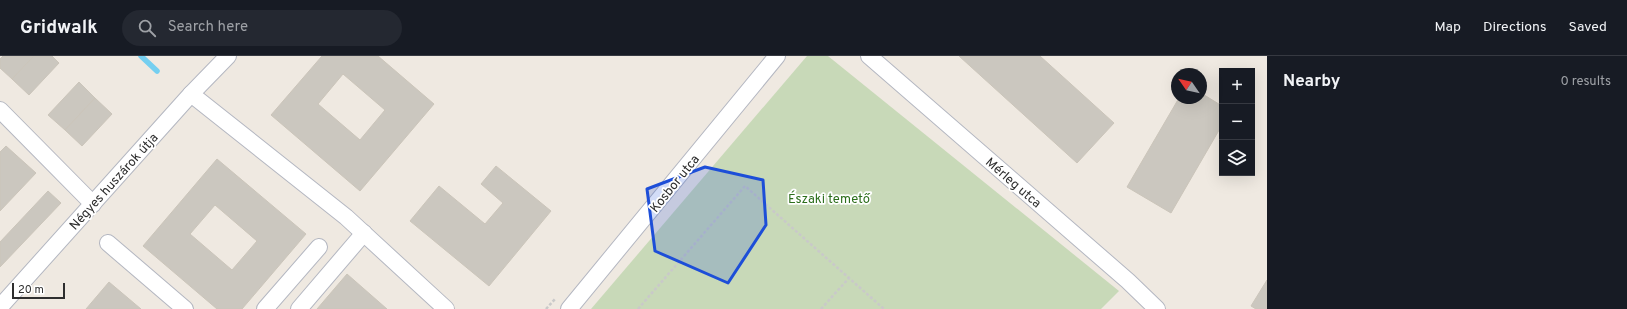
<!DOCTYPE html>
<html lang="en">
<head>
<meta charset="utf-8">
<style>
  :root { --surface:#171b24; --page:#242831; --text:#f1f3f6; --muted:#9ea1a6; --line:#363941 }
  body { margin:0; font-family:Overpass,sans-serif; background:var(--page); color:var(--text) }
  .controls { position:absolute; right:12px; top:12px; display:grid; overflow:hidden; border-radius:0px; box-shadow:0 4px 16px #0002 }
  .controls button { width:36px; height:36px; display:grid; place-items:center; padding:0; border:0; border-bottom:1px solid var(--line); background:var(--surface); color:var(--text); font:20px sans-serif }
  .compass { position:absolute; left:1171px; top:12px; width:36px; height:36px; border-radius:50%; background:var(--surface); box-shadow:0 4px 16px #0002; rotate:304deg }
  .scale { position:absolute; left:12px; bottom:10px; width:53px; box-sizing:border-box; padding-left:4px; border:2px solid #2e2e2e; border-top:0; font-size:11px; line-height:14px; white-space:nowrap; color:#2e2e2e; -webkit-text-stroke:3px #fff; paint-order:stroke }
  .list { margin:0; padding:0; list-style:none }
  h2 { display:flex; justify-content:space-between; align-items:center; height:52px; margin:0; padding:0 16px; font-size:17px }
  h2 small { font-size:13px; font-weight:400; color:var(--muted) }
  .icon { flex:none; width:22px; height:22px; fill:none; stroke:currentColor; stroke-width:2; stroke-linecap:round; stroke-linejoin:round }
  .map { position:relative; flex:none; width:1267px; height:253px; overflow:hidden }
  header { display:flex; align-items:center; gap:24px; box-sizing:border-box; height:56px; padding:0 20px; background:var(--surface); border-bottom:1px solid var(--line) }
  header strong { font-size:19px }
  nav { display:flex; gap:22px; margin-inline-start:auto; font-size:14px }
  .search { width:280px; height:36px; background:var(--page); display:flex; align-items:center; gap:10px; box-sizing:border-box; padding:0 14px; border-radius:22px; color:var(--muted); font-size:15px }
  main { display:flex }
  aside { flex:1; background:var(--surface) }
  .map>svg:first-child { display:block }
  .cemetery { fill:#c8d9b8 }
  .lines { fill:none; stroke-linecap:round; stroke-linejoin:round }
  .stream { stroke:#75cff0; stroke-width:5.5 }
  .building { fill:#cbc7bf; stroke:#cbc5ba; fill-rule:evenodd }
  .street-casing { stroke:#b4b7c1; stroke-width:18 }
  .path { stroke:#c9c9c9; stroke-width:2.5; stroke-dasharray:3 2; stroke-linecap:butt }
  .street { stroke:#fff; stroke-width:16 }
  .marked { fill:#1d4ed8; fill-opacity:0.2; stroke:#1d4ed8; stroke-width:3; stroke-linejoin:round }
  .labels { text-anchor:middle; stroke-width:3.5; stroke-linejoin:round; paint-order:stroke }
  .street-label { font-size:13px; fill:#2e2e2e; stroke:#fff }
  .park-label { font-size:13px; fill:#2c6e1b; stroke:#fff }
</style>
</head>
<body>
<header>
<strong>Gridwalk</strong>
<div class="search"><svg class="icon" aria-label="search" viewBox="0 0 24 24"><circle cx="10" cy="10" r="6"/><path d="M15 15l6 6"/></svg>Search here</div>
<nav><a>Map</a><a>Directions</a><a>Saved</a></nav>
</header>
<main>
<div class="map">
<svg width="1267" height="253" viewBox="0 0 1267 253">
  <rect width="100%" height="100%" fill="#efe9e1"/>
  <polygon class="cemetery" points="807,0 828,0 1119,235 1101,253 591,253"/>
  <g class="lines">
    <polyline class="stream" points="141,0 157,15"/>
  </g>
  <g class="building">
    <polygon points="3,0 34,0 12,23 0,12 0,3"/>
    <polygon points="34,0 52,0 59,7 29,39 12,23"/>
    <path d="M322,0h56l56,48 -74,87 -89,-76zM343,18l42,36 -25,30 -42,-36z"/>
    <polygon points="959,0 1040,0 1114,67 1077,107"/>
    <polygon points="79,26 95,42 65,74 48,59"/>
    <polygon points="1201,37 1222,50 1222,69 1171,157 1127,131 1179,42 1201,42"/>
    <polygon points="95,42 112,58 82,90 65,74"/>
    <polygon points="6,90 36,117 0,155 0,96"/>
    <path d="M217,103l89,75 -64,75h-25l-74,-63zM215,149l42,36 -25,29 -42,-36z"/>
    <polygon points="496,110 551,155 489,230 410,165 439,130 485,168 503,147 481,128"/>
    <polygon points="48,135 61,147 0,211 0,186"/>
    <polygon points="347,218 387,253 317,253"/>
    <polygon points="1267,224 1267,253 1256,253 1251,250"/>
    <polygon points="109,226 141,253 86,253"/>
  </g>
  <g class="lines">
    <defs>
      <g id="street">
        <polyline points="869,0 1128,225 1157,253"/>
        <polyline points="191,38 346,161 446,253"/>
        <polyline points="0,54 93,148"/>
        <polyline points="108,187 185,253"/>
        <polyline points="0,251 191,38 228,0"/>
        <polyline points="265,253 319,191"/>
        <polyline points="299,253 364,177"/>
        <polyline points="569,253 777,0"/>
      </g>
    </defs>
    <use href="#street" class="street-casing"/>
    <g class="path">
      <polyline points="546,253 555,243"/>
      <polyline points="638,253 745,130 849,222"/>
      <polyline points="821,253 849,222 884,253"/>
    </g>
    <use href="#street" class="street"/>
  </g>
  <path class="marked" d="M705,111l58,13 3,45 -38,58 -73,-32 -8,-62z"/>
  <g class="labels">
    <g class="street-label">
      <text transform="translate(113 125) rotate(-48)" y="5">Négyes huszárok útja</text>
      <text transform="translate(1014 126) rotate(41)" y="5">Mérleg utca</text>
      <text transform="translate(674 127) rotate(-51)" y="5">Kosbor utca</text>
    </g>
    <g class="park-label">
      <text x="829" y="147">Északi temető</text>
    </g>
  </g>
</svg>
<div class="controls">
<button>+</button>
<button>−</button>
<button><svg class="icon" aria-label="layers" viewBox="0 0 24 24"><path d="M12 4l9 5-9 5-9-5zM3 14l9 5 9-5"/></svg></button>
</div>
<svg class="compass" viewBox="-18 -18 36 36"><path d="M0-13l5 13h-10z" fill="#e53935"/><path d="M0 13l5-13h-10z" fill="#9ea1a6"/></svg>
<div class="scale">20 m</div>
</div>
<aside>
<h2>Nearby<small>0 results</small></h2>
<ul class="list">
</ul>
</aside>
</main>
</body>
</html>
